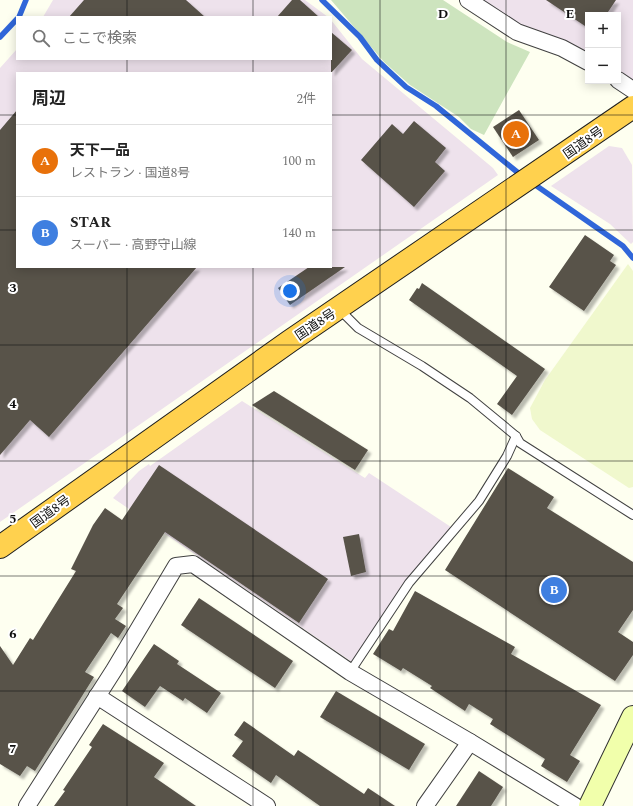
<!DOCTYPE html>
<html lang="ja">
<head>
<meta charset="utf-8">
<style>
  :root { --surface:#fff; --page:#f6f6f6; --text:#222; --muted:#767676; --line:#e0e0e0; --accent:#0b8043 }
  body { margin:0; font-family:Spectral,"Noto Sans JP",serif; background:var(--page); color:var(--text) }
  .controls { position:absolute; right:12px; top:12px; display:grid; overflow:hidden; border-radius:0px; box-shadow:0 2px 10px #0003 }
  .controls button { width:36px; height:36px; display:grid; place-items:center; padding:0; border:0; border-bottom:1px solid var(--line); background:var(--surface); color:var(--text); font:20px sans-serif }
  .you { position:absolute; left:290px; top:291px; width:14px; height:14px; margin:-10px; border:3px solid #fff; border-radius:50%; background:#1a73e8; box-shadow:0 0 0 6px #1a73e833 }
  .badge { display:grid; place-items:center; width:26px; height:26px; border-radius:50%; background:var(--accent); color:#fff; font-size:13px; font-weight:700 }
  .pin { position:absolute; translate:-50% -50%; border:2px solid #fff; box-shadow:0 1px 4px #0006 }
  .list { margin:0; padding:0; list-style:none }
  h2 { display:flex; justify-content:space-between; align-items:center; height:52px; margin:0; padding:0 16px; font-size:17px }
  h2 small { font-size:13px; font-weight:400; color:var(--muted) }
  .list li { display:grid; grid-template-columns:26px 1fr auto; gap:12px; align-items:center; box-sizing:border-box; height:72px; padding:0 16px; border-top:1px solid var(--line) }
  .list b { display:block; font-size:15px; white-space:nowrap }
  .list p { margin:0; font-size:13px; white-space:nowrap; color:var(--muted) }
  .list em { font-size:13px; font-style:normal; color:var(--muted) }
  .icon { flex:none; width:22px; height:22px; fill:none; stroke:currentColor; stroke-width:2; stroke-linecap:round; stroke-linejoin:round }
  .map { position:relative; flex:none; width:633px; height:806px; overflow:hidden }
  .search { position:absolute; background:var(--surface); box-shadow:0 2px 10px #0003; left:16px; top:16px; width:316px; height:44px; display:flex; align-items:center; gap:10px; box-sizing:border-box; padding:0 14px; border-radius:0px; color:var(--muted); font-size:15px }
  .panel { position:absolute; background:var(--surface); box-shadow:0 2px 10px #0003; left:16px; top:72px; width:316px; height:196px; border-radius:0px }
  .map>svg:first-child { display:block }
  .industrial { fill:#eee2ec; fill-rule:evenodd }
  .farmland { fill:#f0f8cd }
  .cemetery { fill:#cde4be }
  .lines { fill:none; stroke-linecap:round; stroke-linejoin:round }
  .stream { stroke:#3066d9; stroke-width:5.5 }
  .building { fill:#58534a; filter:url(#shadow) }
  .lane-casing { stroke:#414141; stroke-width:10 }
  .street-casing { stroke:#414141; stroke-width:18 }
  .secondary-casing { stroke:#303030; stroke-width:24 }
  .highway-casing { stroke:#1f1f1f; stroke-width:24 }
  .lane { stroke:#fff; stroke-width:8 }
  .street { stroke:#fff; stroke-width:16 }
  .secondary { stroke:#f1ffab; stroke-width:22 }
  .highway { stroke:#ffd14e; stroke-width:22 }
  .grid { fill:none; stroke:#0e0e0e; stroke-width:1; stroke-opacity:0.55 }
  .labels { text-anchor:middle; stroke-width:4; stroke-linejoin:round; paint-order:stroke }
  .street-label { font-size:13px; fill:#0e0e0e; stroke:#fff }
  .grid-label { font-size:13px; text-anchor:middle; font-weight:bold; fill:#0e0e0e; stroke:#fff; stroke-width:4; stroke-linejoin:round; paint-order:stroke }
</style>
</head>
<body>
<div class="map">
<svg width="633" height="806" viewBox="0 0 633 806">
  <defs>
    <filter id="shadow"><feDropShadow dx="3.5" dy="3.5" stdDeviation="1" flood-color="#0004"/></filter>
  </defs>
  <rect width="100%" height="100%" fill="#fefff0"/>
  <g class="industrial">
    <polygon points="53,0 305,0 328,17 43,17"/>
    <polygon points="480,0 633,0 633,82 618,73 618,15 588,15 588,55 519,25"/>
    <path d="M331,20l31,39 131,109 5,7 -498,347v-454l17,-19v10h314zM17,73h314v194h-314z"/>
    <polygon points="609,146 622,148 632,165 633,242 631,244 610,224 551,186"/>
    <polygon points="242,401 365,478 369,473 451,527 401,587 352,662 113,498 139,471 149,464 150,466"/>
  </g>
  <polygon class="farmland" points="628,264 633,271 633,487 629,488 540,430 532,419 530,408 545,380"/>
  <polygon class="cemetery" points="331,0 443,0 507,42 530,52 484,135 471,129 459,117 410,85 384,62"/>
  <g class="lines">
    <g class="stream">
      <polyline points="322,0 360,37 377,60 406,87 436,106 522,176"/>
      <polyline points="19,17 26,0"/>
      <polyline points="0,37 17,19"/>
      <polyline points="531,182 623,246 633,258"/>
    </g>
  </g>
  <g class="building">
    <polygon points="84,0 186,0 205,17 69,17"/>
    <polygon points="292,0 300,0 319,17 277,17"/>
    <polygon points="546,0 616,0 606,15 588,15 588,28"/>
    <polygon points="331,32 352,50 331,73"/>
    <polygon points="17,110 17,267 197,267 49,437 30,420 0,455 0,130"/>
    <polygon points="519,110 539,140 513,157 493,127"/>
    <polygon points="414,121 446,148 435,162 445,171 414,207 361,160 392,124 403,134"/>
    <polygon points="585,235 614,255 610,261 616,265 584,311 549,287"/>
    <polygon points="309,267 345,267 290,305 278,288"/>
    <polygon points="422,283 545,369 512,415 497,404 517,376 409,300 417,288 419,289"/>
    <polygon points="274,391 368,450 355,470 252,405"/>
    <polygon points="159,465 328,579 299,623 165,532 117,604 123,608 115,619 126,626 118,638 111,633 85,672 94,677 35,771 27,766 20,776 0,764 0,646 13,665 30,638 33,640 76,571 71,569 93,525 105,508 122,520"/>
    <polygon points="508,468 554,497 547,508 633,562 633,610 618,632 633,642 633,655 615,681 445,570"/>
    <polygon points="359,534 366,572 351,576 343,537"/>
    <polygon points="415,591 515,647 511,654 601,705 570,755 580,761 567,782 541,766 545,759 490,724 493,719 469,704 465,711 430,688 432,686 403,668 401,671 373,654 389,629 393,631"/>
    <polygon points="199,598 293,661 275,688 181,625"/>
    <polygon points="154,644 179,661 177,664 221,693 207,713 185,698 183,701 160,686 145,707 122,691"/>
    <polygon points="336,691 425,744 409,770 320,717"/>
    <polygon points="244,721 294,756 298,750 364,794 368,788 395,806 320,806 276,775 271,783 232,756 243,741 234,735"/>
    <polygon points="103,724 164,763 154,777 196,806 54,806 65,791 63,790 92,747 89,745"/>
    <polygon points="479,771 503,787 491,806 456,806"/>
  </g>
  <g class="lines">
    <defs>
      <g id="lane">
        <polyline points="339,309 358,328 422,366 470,398 516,436 520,443 633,515"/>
        <polyline points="350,672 409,583 479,501 507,456 516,436"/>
      </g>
      <g id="street">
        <polyline points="468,0 517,32 562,48 588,62"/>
        <polyline points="618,80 633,90"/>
        <polyline points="97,696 267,806"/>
        <polyline points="27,806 114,670 176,566 193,564 350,672 470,742 575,806"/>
        <polyline points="425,806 470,742"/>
      </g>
      <polyline id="secondary" points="590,806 633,717"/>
      <polyline id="highway" points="0,547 290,341 633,107"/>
    </defs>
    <use href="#lane" class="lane-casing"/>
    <use href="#street" class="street-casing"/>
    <use href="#secondary" class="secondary-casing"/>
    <use href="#highway" class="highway-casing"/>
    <use href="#lane" class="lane"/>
    <use href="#street" class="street"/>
    <use href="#secondary" class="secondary"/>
    <use href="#highway" class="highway"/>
  </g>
  <path class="grid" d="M127,0v17M253,0v17M380,0v806M506,0v806M127,59v14M253,59v14M0,115h17M331,115h302M0,230h17M331,230h302M127,267v539M253,267v539M0,345h633M0,461h633M0,576h633M0,691h633"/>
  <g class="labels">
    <g class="street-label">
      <text transform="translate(583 142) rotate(-35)" y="5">国道8号</text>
      <text transform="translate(315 324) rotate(-34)" y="5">国道8号</text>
      <text transform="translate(50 511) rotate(-36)" y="5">国道8号</text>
    </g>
  </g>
  <g class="grid-label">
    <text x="443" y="18">D</text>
    <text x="570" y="18">E</text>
    <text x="13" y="292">3</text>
    <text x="13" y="408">4</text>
    <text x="13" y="523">5</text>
    <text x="13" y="638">6</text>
    <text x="13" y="753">7</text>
  </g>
</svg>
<div class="controls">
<button>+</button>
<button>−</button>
</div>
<div class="you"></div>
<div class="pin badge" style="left:516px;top:134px;background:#e8710a">A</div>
<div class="pin badge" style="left:554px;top:590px;background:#3f7fe0">B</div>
<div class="search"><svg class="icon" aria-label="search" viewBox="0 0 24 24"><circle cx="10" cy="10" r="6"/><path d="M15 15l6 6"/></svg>ここで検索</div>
<section class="panel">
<h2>周辺<small>2件</small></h2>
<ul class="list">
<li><span class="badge" style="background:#e8710a">A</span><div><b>天下一品</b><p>レストラン · 国道8号</p></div><em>100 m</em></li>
<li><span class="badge" style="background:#3f7fe0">B</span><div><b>STAR</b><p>スーパー · 高野守山線</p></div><em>140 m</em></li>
</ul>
</section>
</div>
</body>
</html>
